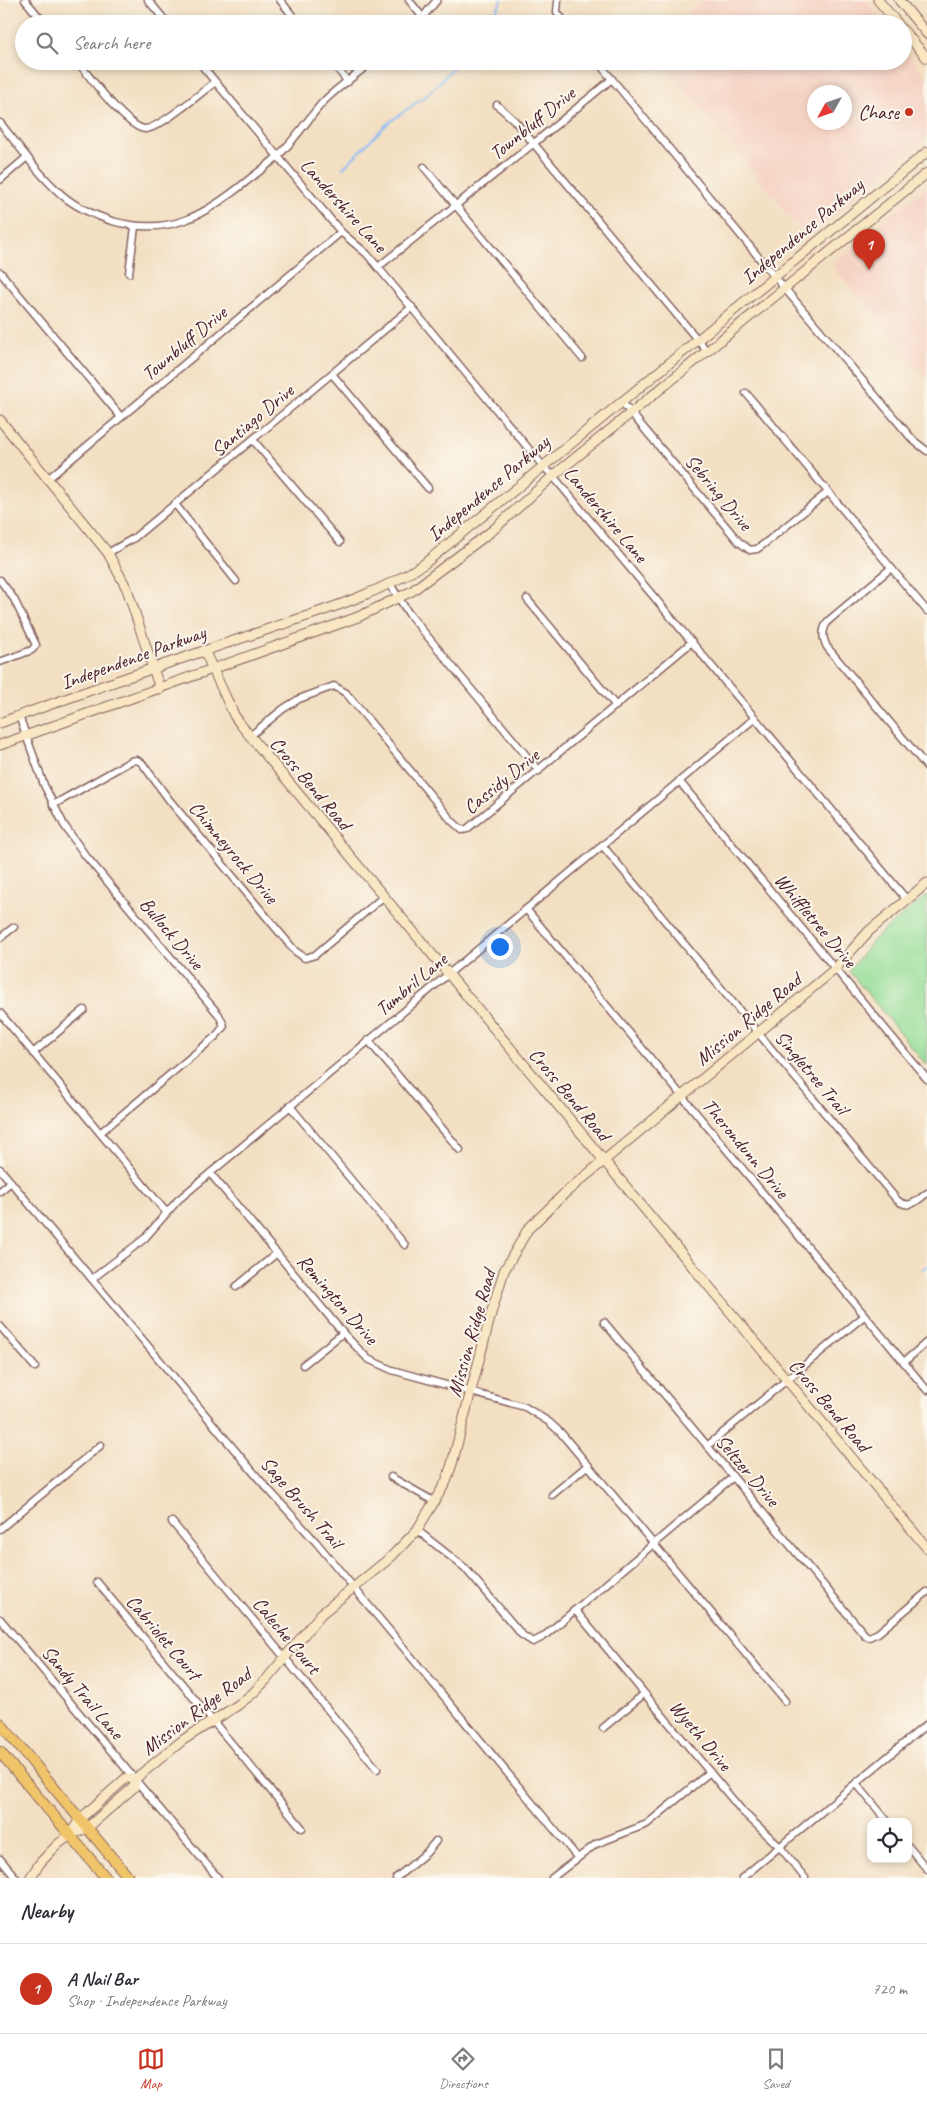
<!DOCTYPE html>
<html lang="en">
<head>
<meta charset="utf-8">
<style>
  :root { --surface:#fff; --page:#f2f2f3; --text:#2b2b33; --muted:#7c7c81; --line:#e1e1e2; --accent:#c8321e }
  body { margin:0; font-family:Caveat,sans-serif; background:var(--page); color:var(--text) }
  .controls { position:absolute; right:15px; bottom:15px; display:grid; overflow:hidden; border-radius:10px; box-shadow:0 2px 8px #0003 }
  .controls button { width:45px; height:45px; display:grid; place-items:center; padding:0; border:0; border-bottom:1px solid var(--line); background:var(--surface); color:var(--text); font:25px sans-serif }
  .compass { position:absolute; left:807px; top:85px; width:45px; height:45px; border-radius:50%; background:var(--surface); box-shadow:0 2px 8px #0003; rotate:230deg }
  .you { position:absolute; left:499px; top:946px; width:18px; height:18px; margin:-12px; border:4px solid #fff; border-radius:50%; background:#1a73e8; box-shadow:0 0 0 8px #1a73e833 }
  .badge { display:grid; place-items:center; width:32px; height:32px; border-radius:50%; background:var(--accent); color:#fff; font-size:16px; font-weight:700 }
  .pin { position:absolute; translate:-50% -41px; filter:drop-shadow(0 1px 2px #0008) }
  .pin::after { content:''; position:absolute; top:26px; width:18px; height:15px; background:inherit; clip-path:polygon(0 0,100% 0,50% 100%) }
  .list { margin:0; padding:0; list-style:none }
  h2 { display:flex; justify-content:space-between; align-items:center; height:65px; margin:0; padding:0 20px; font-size:21px }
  h2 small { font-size:16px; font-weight:400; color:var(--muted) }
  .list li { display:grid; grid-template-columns:32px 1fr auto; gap:15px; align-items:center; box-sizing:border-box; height:90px; padding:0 20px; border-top:1px solid var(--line) }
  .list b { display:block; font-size:19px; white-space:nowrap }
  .list p { margin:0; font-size:16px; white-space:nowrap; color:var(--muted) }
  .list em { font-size:16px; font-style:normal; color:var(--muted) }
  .icon { flex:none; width:28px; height:28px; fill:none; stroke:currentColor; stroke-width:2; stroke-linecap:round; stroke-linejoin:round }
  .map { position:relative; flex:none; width:927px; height:1878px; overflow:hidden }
  .search { position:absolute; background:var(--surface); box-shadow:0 2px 8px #0003; left:15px; right:15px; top:15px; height:55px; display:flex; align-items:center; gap:12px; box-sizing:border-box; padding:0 18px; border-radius:28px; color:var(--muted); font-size:19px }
  .sheet { height:155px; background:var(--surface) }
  nav { display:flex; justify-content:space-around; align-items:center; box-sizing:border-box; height:70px; border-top:1px solid var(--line); background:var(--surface); font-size:14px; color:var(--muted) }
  nav a { display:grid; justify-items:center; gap:2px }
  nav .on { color:var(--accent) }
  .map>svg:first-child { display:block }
  .built { fill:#f5d2c2; fill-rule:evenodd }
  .green { fill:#95de98; stroke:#707e62 }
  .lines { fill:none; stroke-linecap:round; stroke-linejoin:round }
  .stream { stroke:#86bcf5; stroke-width:2 }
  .street-casing { stroke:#856260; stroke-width:9 }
  .secondary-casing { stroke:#856260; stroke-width:11 }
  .primary-casing { stroke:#856260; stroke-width:12 }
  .street { stroke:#fff; stroke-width:6 }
  .secondary { stroke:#f9e7c3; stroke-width:9 }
  .primary { stroke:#f0c469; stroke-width:10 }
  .poi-dot { fill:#c8321e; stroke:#fbf7ec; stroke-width:2 }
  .labels { text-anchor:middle; stroke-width:4; stroke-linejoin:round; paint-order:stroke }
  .poi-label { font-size:20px; fill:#4a1f2b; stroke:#fbf7ec; text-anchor:end }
  .street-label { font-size:20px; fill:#4a1f2b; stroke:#fbf7ec }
</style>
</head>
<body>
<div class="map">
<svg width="927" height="1878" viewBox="0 0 927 1878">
  <rect width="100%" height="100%" fill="#fbf7ec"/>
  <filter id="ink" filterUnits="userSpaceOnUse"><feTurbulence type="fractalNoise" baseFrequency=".02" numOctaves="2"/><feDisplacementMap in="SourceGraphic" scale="10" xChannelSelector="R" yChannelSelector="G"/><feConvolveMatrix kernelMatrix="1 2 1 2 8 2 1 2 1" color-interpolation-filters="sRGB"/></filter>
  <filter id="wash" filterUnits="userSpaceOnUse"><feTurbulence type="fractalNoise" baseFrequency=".0096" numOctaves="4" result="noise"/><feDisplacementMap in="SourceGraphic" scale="20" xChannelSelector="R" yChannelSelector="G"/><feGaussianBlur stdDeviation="1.12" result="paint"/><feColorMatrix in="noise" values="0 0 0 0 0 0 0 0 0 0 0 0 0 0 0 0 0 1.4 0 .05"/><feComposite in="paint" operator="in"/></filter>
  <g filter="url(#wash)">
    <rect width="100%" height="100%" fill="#f3dfc2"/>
    <g class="built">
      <polygon points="703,0 865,0 884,24 675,24"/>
      <path d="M903,47l24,31v59l-120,100 -145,-176h241zM814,92h30v30h-30z"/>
      <polygon points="927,186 927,379 832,265"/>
    </g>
    <polygon class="green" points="927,895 927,1066 849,971 876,937"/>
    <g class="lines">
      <g class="stream">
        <polyline points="489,24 502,0"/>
        <polyline points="343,168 387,124 427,95 460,61"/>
        <polyline points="923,1269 927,1266"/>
      </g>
    </g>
  </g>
  <g filter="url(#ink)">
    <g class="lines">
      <defs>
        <g id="street">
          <polyline points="25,0 45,24"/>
          <polyline points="148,0 168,24"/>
          <polyline points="280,0 299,24"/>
          <polyline points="409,0 423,18"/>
          <polyline points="558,0 557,12 566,24"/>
          <polyline points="417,24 437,0"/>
          <path d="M77,61c12,15 50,67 68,68 14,0 57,-37 70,-47"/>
          <polyline points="198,61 341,232 367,254 543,466 553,476 907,900"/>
          <polyline points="331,61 348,82"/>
          <polyline points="597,61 775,277 913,440 927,451"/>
          <polyline points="497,105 514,120 707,351"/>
          <path d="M0,123c20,24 38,51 62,72 15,13 32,20 50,26 57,16 92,-5 135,-40 11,-9 23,-17 32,-26 17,-17 29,-36 44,-53 15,-15 33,-27 50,-41"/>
          <polyline points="424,167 582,358"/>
          <polyline points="0,180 27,157"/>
          <polyline points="378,267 533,144 612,79"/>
          <polyline points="0,272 121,417"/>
          <polyline points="129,273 135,227"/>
          <polyline points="332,374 428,488"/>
          <polyline points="746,393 927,611"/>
          <polyline points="621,401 739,542 750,550 757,549 764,544 828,492"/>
          <polyline points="253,440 340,542"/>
          <polyline points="49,478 341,232"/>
          <polyline points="175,504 236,581"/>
          <polyline points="108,553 134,538 412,307"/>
          <path d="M891,568l-63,53c-6,9 -6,16 -1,26l100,120"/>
          <polyline points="0,580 14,599 36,645 32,650 0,662"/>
          <polyline points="390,584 409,614 539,771"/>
          <polyline points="527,599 616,706"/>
          <polyline points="19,716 44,785 64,825 85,855 219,1015 224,1026 216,1036 100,1133"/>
          <polyline points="250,736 283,709 299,699 334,686 346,693 452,821 462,830 467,829 692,642"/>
          <polyline points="679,781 927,1079"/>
          <polyline points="53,805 131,761 137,760 142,763 170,801 295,951 305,958 315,955 383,897"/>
          <path d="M602,845l295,355c12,10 20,1 30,-7"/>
          <polyline points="526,909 927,1390"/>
          <polyline points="0,938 14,927"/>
          <polyline points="0,1013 166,1212"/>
          <polyline points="368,1040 460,1150"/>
          <polyline points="33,1053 84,1010"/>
          <polyline points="290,1106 405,1245"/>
          <polyline points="0,1169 259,1479 316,1542 577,1857"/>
          <polyline points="210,1173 343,1333 368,1359 392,1370 525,1407 549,1422 561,1433 785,1701"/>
          <polyline points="0,1191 11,1182"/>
          <polyline points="92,1279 144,1239 178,1200 755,718"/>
          <polyline points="236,1287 277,1253"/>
          <polyline points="604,1322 865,1635 869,1637 878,1633 927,1592"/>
          <polyline points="0,1326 35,1367"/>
          <polyline points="904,1362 927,1342"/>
          <polyline points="303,1365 343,1333"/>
          <polyline points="707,1446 864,1316"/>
          <polyline points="391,1477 435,1502"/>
          <polyline points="552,1495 588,1465"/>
          <polyline points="172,1522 377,1769"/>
          <polyline points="0,1529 101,1445"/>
          <polyline points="417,1530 465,1568 522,1635 533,1642 543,1637 733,1477"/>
          <polyline points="97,1582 302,1828"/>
          <polyline points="575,1610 743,1812 780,1847 805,1878"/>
          <polyline points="0,1619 218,1878"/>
          <polyline points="603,1728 644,1694"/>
          <polyline points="856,1783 888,1822"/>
          <polyline points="908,1846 927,1869"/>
          <polyline points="0,1859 16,1878"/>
          <polyline points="396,1878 426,1853 436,1841"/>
          <polyline points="552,1878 596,1844 647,1824 710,1772"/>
          <polyline points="742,1878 927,1724"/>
        </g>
        <g id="secondary">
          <polyline points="878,0 898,24"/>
          <polyline points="899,0 927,34"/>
          <polyline points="903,30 927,58"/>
          <polyline points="0,420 108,553 127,589 160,689"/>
          <polyline points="204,650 234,715 241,725 927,1548"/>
          <path d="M0,723c82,-31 165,-59 248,-87 59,-21 123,-37 176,-72l503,-412"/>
          <polyline points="0,745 358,617 412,591 493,530 553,476 927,173"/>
          <polyline points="70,1835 80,1819 126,1778 135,1779"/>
          <polyline points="30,1878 40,1863 57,1845 70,1835 87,1828 134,1787 135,1779 183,1740 238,1705 252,1694 266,1680 321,1614 391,1557 417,1530 446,1482 452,1464 492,1310 504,1271 528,1229 565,1193 835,969 869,931 927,883"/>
        </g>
        <g id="primary">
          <polyline points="0,1723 129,1878"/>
          <polyline points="0,1752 106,1878"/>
        </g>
      </defs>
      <use href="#street" class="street-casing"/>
      <use href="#secondary" class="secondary-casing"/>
      <use href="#primary" class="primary-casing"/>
      <use href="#street" class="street"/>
      <use href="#secondary" class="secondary"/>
      <use href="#primary" class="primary"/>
    </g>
  </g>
  <circle class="poi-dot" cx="909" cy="112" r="5"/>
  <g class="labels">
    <g class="poi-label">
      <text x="899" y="119">Chase</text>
    </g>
    <g class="street-label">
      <text transform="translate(532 123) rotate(-39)" y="7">Townbluff Drive</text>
      <text transform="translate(344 205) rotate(48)" y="7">Landershire Lane</text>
      <text transform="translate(802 231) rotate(-40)" y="7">Independence Parkway</text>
      <text transform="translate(184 343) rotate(-40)" y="7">Townbluff Drive</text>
      <text transform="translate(252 420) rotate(-40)" y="7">Santiago Drive</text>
      <text transform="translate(488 488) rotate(-40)" y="7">Independence Parkway</text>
      <text transform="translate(719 492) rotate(50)" y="7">Sebring Drive</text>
      <text transform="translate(606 514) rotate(50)" y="7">Landershire Lane</text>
      <text transform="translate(133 657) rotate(-20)" y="7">Independence Parkway</text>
      <text transform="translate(501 781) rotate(-39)" y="7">Cassidy Drive</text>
      <text transform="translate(311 783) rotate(50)" y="7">Cross Bend Road</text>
      <text transform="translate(234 852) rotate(50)" y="7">Chimneyrock Drive</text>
      <text transform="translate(816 920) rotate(50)" y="7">Whiffletree Drive</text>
      <text transform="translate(172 933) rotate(50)" y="7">Bullock Drive</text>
      <text transform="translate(411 984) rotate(-40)" y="7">Tumbril Lane</text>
      <text transform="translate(748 1019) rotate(-40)" y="7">Mission Ridge Road</text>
      <text transform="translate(812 1072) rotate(50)" y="7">Singletree Trail</text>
      <text transform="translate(570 1094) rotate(50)" y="7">Cross Bend Road</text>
      <text transform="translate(746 1148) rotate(50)" y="7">Therondunn Drive</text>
      <text transform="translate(338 1299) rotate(49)" y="7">Remington Drive</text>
      <text transform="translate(471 1333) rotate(-74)" y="7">Mission Ridge Road</text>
      <text transform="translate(830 1405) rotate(50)" y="7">Cross Bend Road</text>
      <text transform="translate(748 1470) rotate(50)" y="7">Seltzer Drive</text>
      <text transform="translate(302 1502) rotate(49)" y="7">Sage Brush Trail</text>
      <text transform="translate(287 1635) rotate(50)" y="7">Caleche Court</text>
      <text transform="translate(164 1637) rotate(50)" y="7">Cabriolet Court</text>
      <text transform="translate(83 1692) rotate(50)" y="7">Sandy Trail Lane</text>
      <text transform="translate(196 1711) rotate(-37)" y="7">Mission Ridge Road</text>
      <text transform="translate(701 1735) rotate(50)" y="7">Wyeth Drive</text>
    </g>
  </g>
</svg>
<div class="controls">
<button><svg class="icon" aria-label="locate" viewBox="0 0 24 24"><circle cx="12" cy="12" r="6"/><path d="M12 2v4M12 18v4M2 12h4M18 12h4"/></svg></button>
</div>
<svg class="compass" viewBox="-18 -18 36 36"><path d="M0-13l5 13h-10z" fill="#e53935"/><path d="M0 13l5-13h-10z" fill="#7c7c81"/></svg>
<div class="you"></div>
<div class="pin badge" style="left:869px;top:270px">1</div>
<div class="search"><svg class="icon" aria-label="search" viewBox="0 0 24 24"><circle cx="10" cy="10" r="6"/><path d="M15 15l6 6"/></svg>Search here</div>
</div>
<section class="sheet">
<h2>Nearby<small></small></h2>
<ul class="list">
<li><span class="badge">1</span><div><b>A Nail Bar</b><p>Shop · Independence Parkway</p></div><em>720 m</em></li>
</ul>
</section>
<nav>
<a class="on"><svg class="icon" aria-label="map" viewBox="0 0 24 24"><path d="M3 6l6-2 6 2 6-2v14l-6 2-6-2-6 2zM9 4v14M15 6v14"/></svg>Map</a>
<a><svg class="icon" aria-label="directions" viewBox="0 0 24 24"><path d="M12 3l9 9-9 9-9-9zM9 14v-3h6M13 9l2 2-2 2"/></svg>Directions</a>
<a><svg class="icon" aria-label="saved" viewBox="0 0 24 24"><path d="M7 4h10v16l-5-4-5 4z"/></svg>Saved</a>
</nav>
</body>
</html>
